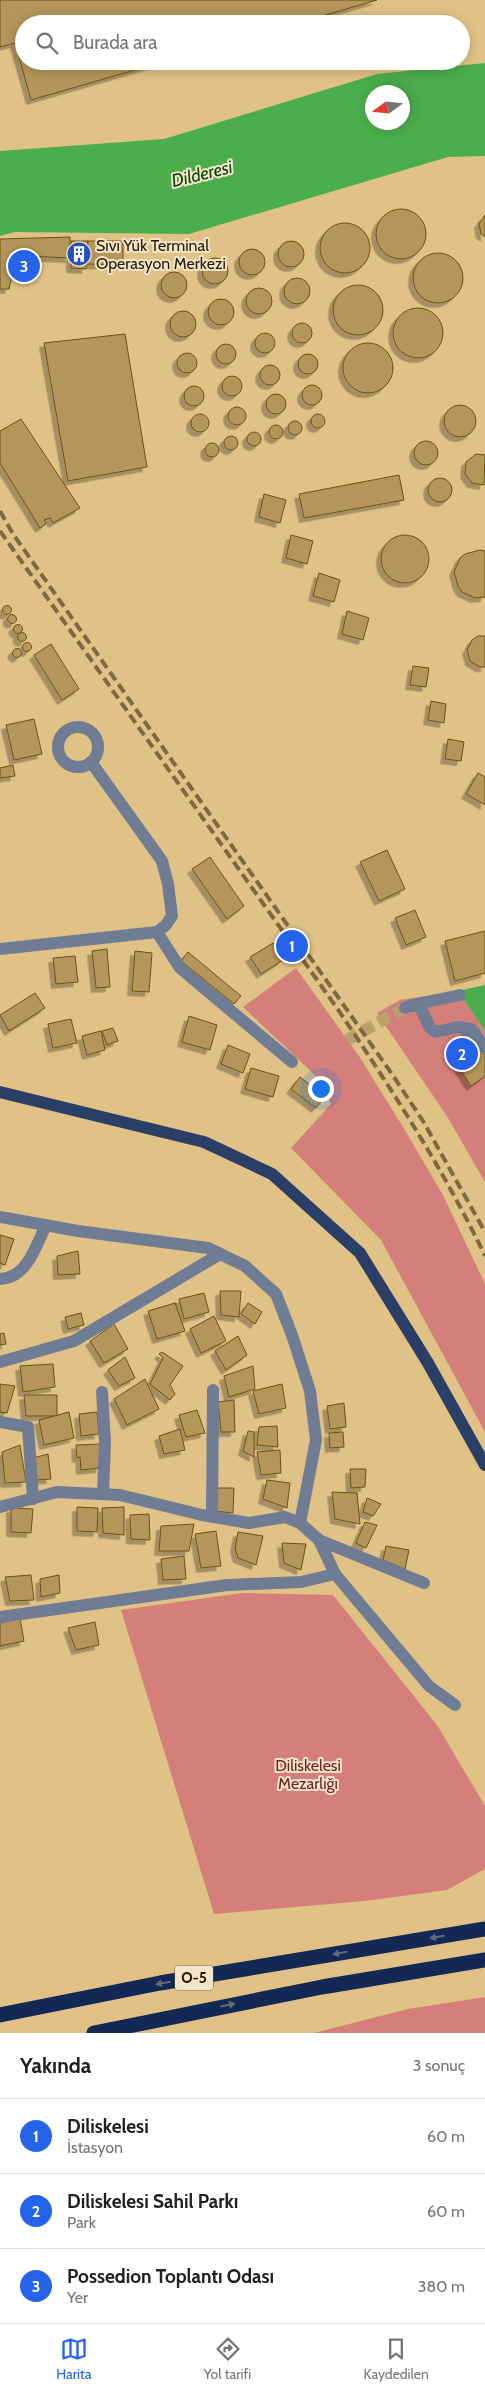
<!DOCTYPE html>
<html lang="tr">
<head>
<meta charset="utf-8">
<style>
  :root { --surface:#fff; --page:#f6f6f6; --text:#202124; --muted:#757577; --line:#e0e0e0; --accent:#2563eb }
  body { margin:0; font-family:Cabin,sans-serif; background:var(--page); color:var(--text) }
  .compass { position:absolute; left:365px; top:85px; width:45px; height:45px; border-radius:50%; background:var(--surface); box-shadow:0 2px 12px #0003; rotate:255deg }
  .you { position:absolute; left:320px; top:1088px; width:18px; height:18px; margin:-12px; border:4px solid #fff; border-radius:50%; background:#1a73e8; box-shadow:0 0 0 8px #1a73e833 }
  .badge { display:grid; place-items:center; width:32px; height:32px; border-radius:50%; background:var(--accent); color:#fff; font-size:16px; font-weight:700 }
  .pin { position:absolute; translate:-50% -50%; border:2px solid #fff; box-shadow:0 1px 5px #0006 }
  .list { margin:0; padding:0; list-style:none }
  h2 { display:flex; justify-content:space-between; align-items:center; height:65px; margin:0; padding:0 20px; font-size:21px }
  h2 small { font-size:16px; font-weight:400; color:var(--muted) }
  .list li { display:grid; grid-template-columns:32px 1fr auto; gap:15px; align-items:center; box-sizing:border-box; height:75px; padding:0 20px; border-top:1px solid var(--line) }
  .list b { display:block; font-size:19px; white-space:nowrap }
  .list p { margin:0; font-size:16px; white-space:nowrap; color:var(--muted) }
  .list em { font-size:16px; font-style:normal; color:var(--muted) }
  .icon { flex:none; width:28px; height:28px; fill:none; stroke:currentColor; stroke-width:2; stroke-linecap:round; stroke-linejoin:round }
  .map { position:relative; flex:none; width:485px; height:2033px; overflow:hidden }
  .search { position:absolute; background:var(--surface); box-shadow:0 2px 12px #0003; left:15px; right:15px; top:15px; height:55px; display:flex; align-items:center; gap:12px; box-sizing:border-box; padding:0 18px; border-radius:28px; color:var(--muted); font-size:19px }
  .sheet { height:290px; background:var(--surface) }
  nav { display:flex; justify-content:space-around; align-items:center; box-sizing:border-box; height:70px; border-top:1px solid var(--line); background:var(--surface); font-size:14px; color:var(--muted) }
  nav a { display:grid; justify-items:center; gap:2px }
  nav .on { color:var(--accent) }
  .map>svg:first-child { display:block }
  .green { fill:#d57f7a }
  .water { fill:#4bad4c; fill-rule:evenodd }
  .building { fill:#b4965a; stroke:#6d5110; filter:url(#shadow) }
  .lines { fill:none; stroke-linecap:round; stroke-linejoin:round }
  .minor-tunnel { stroke:#bba06b; stroke-width:12; stroke-dasharray:12 6; stroke-linecap:butt }
  .minor { stroke:#707c94; stroke-width:12 }
  .major { stroke:#2b3f66; stroke-width:12 }
  .highway { stroke:#142855; stroke-width:15 }
  .rail { stroke:#7d6840; stroke-width:4; stroke-dasharray:10 5; stroke-linecap:butt }
  .oneway { fill:#636a7d }
  .labels { text-anchor:middle; stroke-width:4; stroke-linejoin:round; paint-order:stroke }
  .shield { fill:#f5e5c8; stroke:#63563d; stroke-width:1 }
  .shield-label { font-size:15px; font-weight:bold; fill:#241901 }
  .poi-label { font-size:16px; fill:#241901; stroke:#f5e5c8; text-anchor:start }
  .park-label { font-size:16px; fill:#711f21; stroke:#f5e5c8 }
  .water-label { font-size:18px; font-style:italic; fill:#014a08; stroke:#f5e5c8 }
</style>
</head>
<body>
<div class="map">
<svg width="485" height="2033" viewBox="0 0 485 2033">
  <defs>
    <filter id="shadow"><feDropShadow dx="-4.5" dy="4.5" stdDeviation="0" flood-color="#0004"/></filter>
  </defs>
  <rect width="100%" height="100%" fill="#e1c286"/>
  <g class="green">
    <polygon points="296,968 359,1056 403,1127 443,1195 485,1284 485,1432 381,1240 291,1148 331,1104 318,1078 243,1007"/>
    <polygon points="458,991 485,1031 485,1182 448,1118 377,1013 400,1000"/>
    <polygon points="242,1593 333,1595 437,1725 485,1806 485,1869 447,1890 365,1901 214,1914 121,1610"/>
    <polygon points="485,1997 485,2033 314,2033 408,2009"/>
  </g>
  <g class="water">
    <path d="M485,63v93l-37,1 -259,77 -174,-2 -15,4v-85l164,-12 213,-65zM372,92h30v30h-30z"/>
    <polygon points="485,985 485,1031 458,991"/>
  </g>
  <g class="building">
    <polygon points="0,0 377,0 295,24 24,24 24,61 166,61 31,100 15,43 0,47"/>
    <circle cx="401" cy="234" r="25"/>
    <polygon points="485,215 485,237 481,234 479,224"/>
    <circle cx="345" cy="248" r="25"/>
    <polygon points="70,237 70,258 26,256 19,259 15,262 9,289 0,289 0,239"/>
    <polygon points="71,241 88,241 86,269 71,268"/>
    <polygon points="88,241 123,241 123,265 87,264"/>
    <circle cx="291" cy="254" r="13"/>
    <circle cx="252" cy="262" r="13"/>
    <circle cx="438" cy="278" r="25"/>
    <circle cx="24" cy="266" r="10"/>
    <circle cx="215" cy="271" r="13"/>
    <circle cx="174" cy="285" r="13"/>
    <circle cx="297" cy="291" r="13"/>
    <circle cx="358" cy="310" r="25"/>
    <circle cx="259" cy="301" r="13"/>
    <circle cx="221" cy="312" r="13"/>
    <circle cx="418" cy="333" r="25"/>
    <circle cx="183" cy="324" r="13"/>
    <circle cx="302" cy="333" r="10"/>
    <circle cx="265" cy="343" r="10"/>
    <polygon points="125,334 147,467 68,481 44,343"/>
    <circle cx="368" cy="368" r="25"/>
    <circle cx="226" cy="354" r="10"/>
    <circle cx="187" cy="363" r="10"/>
    <circle cx="308" cy="364" r="10"/>
    <circle cx="270" cy="375" r="10"/>
    <circle cx="232" cy="386" r="10"/>
    <circle cx="312" cy="395" r="10"/>
    <circle cx="194" cy="396" r="10"/>
    <circle cx="276" cy="404" r="10"/>
    <circle cx="460" cy="421" r="16"/>
    <circle cx="237" cy="416" r="9"/>
    <circle cx="318" cy="421" r="7"/>
    <circle cx="200" cy="423" r="9"/>
    <polygon points="21,419 80,508 53,523 50,518 44,520 46,524 40,528 0,463 0,431"/>
    <circle cx="295" cy="428" r="7"/>
    <circle cx="276" cy="432" r="7"/>
    <circle cx="254" cy="439" r="7"/>
    <circle cx="231" cy="443" r="7"/>
    <circle cx="426" cy="453" r="12"/>
    <circle cx="212" cy="450" r="7"/>
    <polygon points="476,454 485,455 484,485 472,483 465,474 466,462"/>
    <polygon points="399,475 404,500 304,518 299,494"/>
    <circle cx="440" cy="490" r="12"/>
    <polygon points="264,494 286,500 280,523 259,517"/>
    <polygon points="291,535 313,541 307,564 286,558"/>
    <circle cx="405" cy="559" r="24"/>
    <polygon points="480,550 485,551 485,597 475,598 462,592 458,586 454,572 460,558 465,554"/>
    <polygon points="319,573 340,580 334,602 313,596"/>
    <circle cx="7" cy="610" r="4.5"/>
    <polygon points="347,611 369,618 363,640 342,634"/>
    <circle cx="12" cy="619" r="4.5"/>
    <circle cx="18" cy="629" r="4.5"/>
    <circle cx="22" cy="637" r="4.5"/>
    <polygon points="485,636 485,667 480,667 470,661 467,650 472,640 478,636"/>
    <circle cx="27" cy="647" r="4.5"/>
    <polygon points="51,644 79,689 62,700 34,655"/>
    <circle cx="17" cy="653" r="4.5"/>
    <polygon points="413,666 429,668 426,687 410,685"/>
    <polygon points="431,701 446,704 444,723 428,720"/>
    <polygon points="34,719 42,754 14,760 6,725"/>
    <polygon points="448,739 464,742 461,761 445,759"/>
    <polygon points="13,765 15,776 0,778 0,768"/>
    <polygon points="478,773 485,777 485,805 466,794"/>
    <polygon points="387,850 405,889 379,901 360,862"/>
    <polygon points="210,857 244,906 227,919 192,869"/>
    <polygon points="415,910 426,937 406,945 395,918"/>
    <polygon points="485,931 485,973 455,981 445,941"/>
    <polygon points="273,943 283,960 261,974 250,957"/>
    <polygon points="107,949 110,987 96,988 92,951"/>
    <polygon points="135,951 152,953 149,992 132,991"/>
    <polygon points="188,952 241,996 234,1004 181,961"/>
    <polygon points="75,956 78,982 56,984 53,958"/>
    <polygon points="35,993 45,1008 9,1031 0,1015"/>
    <polygon points="189,1016 217,1025 210,1050 182,1042"/>
    <polygon points="71,1019 77,1043 53,1048 48,1024"/>
    <polygon points="113,1028 118,1041 107,1045 102,1031"/>
    <polygon points="101,1031 105,1050 87,1055 82,1036"/>
    <polygon points="474,1037 485,1055 485,1076 471,1086 449,1052"/>
    <polygon points="228,1045 250,1054 243,1073 221,1064"/>
    <polygon points="251,1068 279,1076 273,1097 245,1089"/>
    <polygon points="300,1077 325,1097 316,1108 291,1089"/>
    <polygon points="0,1235 14,1239 5,1265 0,1263"/>
    <polygon points="78,1251 80,1274 58,1275 57,1256"/>
    <polygon points="220,1291 241,1291 239,1317 221,1315"/>
    <polygon points="204,1293 209,1312 184,1319 179,1299"/>
    <polygon points="175,1303 185,1331 157,1339 148,1311"/>
    <polygon points="248,1303 262,1312 255,1324 241,1314"/>
    <polygon points="81,1313 84,1325 68,1329 65,1317"/>
    <polygon points="214,1316 226,1341 201,1353 190,1329"/>
    <polygon points="114,1324 128,1349 104,1363 90,1341"/>
    <polygon points="4,1333 6,1344 0,1345 0,1334"/>
    <polygon points="238,1336 247,1355 226,1370 215,1351"/>
    <polygon points="162,1352 183,1366 170,1385 175,1394 170,1400 150,1384 163,1358 159,1354"/>
    <polygon points="125,1357 135,1378 119,1386 108,1370"/>
    <polygon points="53,1364 55,1387 23,1392 20,1366"/>
    <polygon points="253,1366 255,1389 229,1397 224,1376"/>
    <polygon points="145,1379 159,1409 127,1425 114,1399"/>
    <polygon points="0,1384 15,1386 7,1413 0,1412"/>
    <polygon points="282,1384 286,1408 259,1414 253,1391"/>
    <polygon points="24,1395 57,1395 57,1416 26,1416"/>
    <polygon points="234,1400 235,1432 221,1432 218,1402"/>
    <polygon points="344,1403 346,1427 330,1429 327,1406"/>
    <polygon points="197,1410 205,1433 186,1437 179,1415"/>
    <polygon points="69,1412 74,1438 44,1445 39,1420"/>
    <polygon points="97,1412 99,1434 81,1436 79,1414"/>
    <polygon points="277,1426 278,1447 257,1445 259,1427"/>
    <polygon points="180,1429 185,1450 164,1454 159,1436"/>
    <polygon points="248,1431 254,1432 254,1457 243,1451"/>
    <polygon points="343,1432 344,1447 330,1448 329,1433"/>
    <polygon points="101,1444 100,1468 81,1470 80,1457 77,1458 76,1445"/>
    <polygon points="20,1445 26,1482 5,1483 2,1452"/>
    <polygon points="280,1450 281,1473 261,1475 257,1452"/>
    <polygon points="48,1454 51,1479 36,1480 33,1458"/>
    <polygon points="350,1469 366,1469 365,1487 351,1488"/>
    <polygon points="267,1480 290,1483 287,1508 263,1499"/>
    <polygon points="215,1488 234,1488 233,1513 215,1511"/>
    <polygon points="332,1492 357,1493 360,1524 335,1519"/>
    <polygon points="367,1498 381,1504 373,1516 363,1512"/>
    <polygon points="77,1507 98,1508 97,1532 77,1531"/>
    <polygon points="124,1507 124,1535 103,1533 102,1508"/>
    <polygon points="11,1508 33,1509 31,1533 11,1532"/>
    <polygon points="149,1514 150,1540 131,1539 130,1515"/>
    <polygon points="365,1522 377,1525 366,1548 356,1543"/>
    <polygon points="194,1524 189,1551 159,1551 161,1526"/>
    <polygon points="216,1531 221,1566 201,1568 195,1534"/>
    <polygon points="238,1532 263,1536 256,1565 238,1558 235,1548"/>
    <polygon points="282,1543 306,1544 301,1570 284,1563"/>
    <polygon points="386,1546 409,1550 405,1569 383,1560"/>
    <polygon points="184,1556 186,1579 163,1580 161,1559"/>
    <polygon points="31,1575 34,1600 10,1601 5,1577"/>
    <polygon points="59,1575 60,1593 41,1597 40,1579"/>
    <polygon points="20,1618 24,1641 0,1646 0,1623"/>
    <polygon points="95,1622 99,1645 76,1650 68,1628"/>
  </g>
  <g class="lines">
    <polyline class="minor-tunnel" points="347,1040 405,1008"/>
    <g class="minor">
      <circle cx="78" cy="747" r="20"/>
      <polyline points="157,932 180,968 292,1062"/>
      <polyline points="0,949 157,932 166,925 172,916 168,884 162,861 91,762"/>
      <polyline points="412,1005 460,995"/>
      <polyline points="405,1008 412,1005 420,1007 430,1028 436,1032 458,1027 471,1029 485,1048"/>
      <polyline points="454,1049 454,1046 475,1033"/>
      <polyline points="0,1217 78,1231 208,1248 245,1266 276,1294 292,1335 310,1391 316,1440 300,1523 319,1540 335,1574 429,1686 455,1705"/>
      <path d="M0,1279c27,-1 36,-33 46,-54"/>
      <polyline points="0,1362 74,1341 220,1254"/>
      <polyline points="102,1392 105,1442 103,1494"/>
      <polyline points="0,1422 28,1427 33,1499"/>
      <polyline points="0,1507 57,1492 120,1495 202,1515 249,1523 285,1517 300,1523"/>
      <polyline points="212,1516 213,1390"/>
      <polyline points="319,1540 424,1583"/>
      <polyline points="0,1617 227,1585 301,1582 335,1574"/>
    </g>
    <polyline class="major" points="0,1092 204,1142 272,1174 360,1253 428,1363 485,1465"/>
    <g class="highway">
      <polyline points="0,2015 160,1983 485,1929"/>
      <polyline points="94,2033 322,1987 485,1960"/>
    </g>
    <g class="rail">
      <polyline points="0,511 13,534 392,1074 423,1121 485,1232"/>
      <path d="M0,531l339,480c53,79 105,159 146,245"/>
    </g>
  </g>
  <defs><path id="oneway-solid" d="M-6-.8H1V-3.2L6.5 0L1 3.2V.8H-6Z" transform="scale(1.25)"/></defs>
  <g class="oneway">
    <use href="#oneway-solid" transform="translate(437 1937) rotate(171)"/>
    <use href="#oneway-solid" transform="translate(340 1953) rotate(170)"/>
    <use href="#oneway-solid" transform="translate(163 1983) rotate(170)"/>
    <use href="#oneway-solid" transform="translate(228 2005) rotate(-11)"/>
  </g>
  <defs>
    <symbol id="building-disc" viewBox="-11 -11 22 22"><circle r="9.5" fill="#2250be" stroke="#f5e5c8"/><path d="M-4-6H4V6H1V3H-1V6H-4ZM-2.5-4.3h1.7v1.8h-1.7ZM.8-4.3h1.7v1.8H.8ZM-2.5-1h1.7V.8h-1.7ZM.8-1h1.7V.8H.8Z" fill="#fff"/></symbol>
  </defs>
  <g fill-rule="evenodd">
    <use href="#building-disc" x="65" y="240" width="28" height="28"/>
  </g>
  <g class="labels">
    <rect class="shield" x="175" y="1965.5" width="38" height="25" rx="4"/>
    <g class="shield-label">
      <text x="194" y="1983">O-5</text>
    </g>
    <g class="poi-label">
      <text x="96" y="251">Sıvı Yük Terminal<tspan x="96" dy="18">Operasyon Merkezi</tspan></text>
    </g>
    <g class="park-label">
      <text x="308" y="1771">Diliskelesi<tspan x="308" dy="18">Mezarlığı</tspan></text>
    </g>
    <g class="water-label">
      <text transform="translate(202 174) rotate(-14)" y="6">Dilderesi</text>
    </g>
  </g>
</svg>
<svg class="compass" viewBox="-18 -18 36 36"><path d="M0-13l5 13h-10z" fill="#e53935"/><path d="M0 13l5-13h-10z" fill="#757577"/></svg>
<div class="you"></div>
<div class="pin badge" style="left:292px;top:946px">1</div>
<div class="pin badge" style="left:462px;top:1054px">2</div>
<div class="pin badge" style="left:24px;top:266px">3</div>
<div class="search"><svg class="icon" aria-label="search" viewBox="0 0 24 24"><circle cx="10" cy="10" r="6"/><path d="M15 15l6 6"/></svg>Burada ara</div>
</div>
<section class="sheet">
<h2>Yakında<small>3 sonuç</small></h2>
<ul class="list">
<li><span class="badge">1</span><div><b>Diliskelesi</b><p>İstasyon</p></div><em>60 m</em></li>
<li><span class="badge">2</span><div><b>Diliskelesi Sahil Parkı</b><p>Park</p></div><em>60 m</em></li>
<li><span class="badge">3</span><div><b>Possedion Toplantı Odası</b><p>Yer</p></div><em>380 m</em></li>
</ul>
</section>
<nav>
<a class="on"><svg class="icon" aria-label="map" viewBox="0 0 24 24"><path d="M3 6l6-2 6 2 6-2v14l-6 2-6-2-6 2zM9 4v14M15 6v14"/></svg>Harita</a>
<a><svg class="icon" aria-label="directions" viewBox="0 0 24 24"><path d="M12 3l9 9-9 9-9-9zM9 14v-3h6M13 9l2 2-2 2"/></svg>Yol tarifi</a>
<a><svg class="icon" aria-label="saved" viewBox="0 0 24 24"><path d="M7 4h10v16l-5-4-5 4z"/></svg>Kaydedilen</a>
</nav>
</body>
</html>
